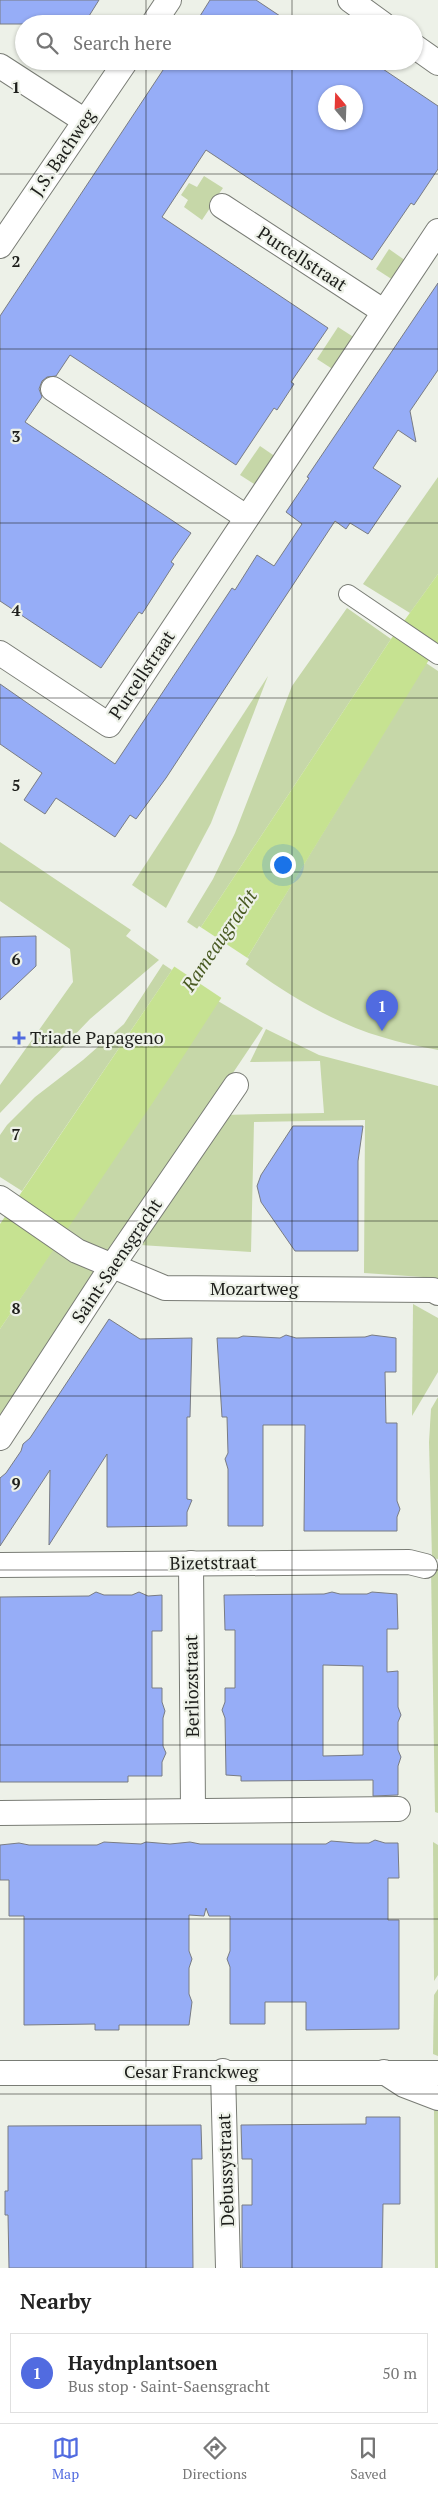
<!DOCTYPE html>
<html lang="en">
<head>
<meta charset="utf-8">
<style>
  :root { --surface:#fff; --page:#f6f6f6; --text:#222; --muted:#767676; --line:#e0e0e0; --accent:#516be0 }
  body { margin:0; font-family:"PT Serif",serif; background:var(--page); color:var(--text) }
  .compass { position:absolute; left:318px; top:85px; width:45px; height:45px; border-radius:50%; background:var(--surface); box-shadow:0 1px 4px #0004; rotate:341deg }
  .you { position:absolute; left:282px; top:864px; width:18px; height:18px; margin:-12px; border:4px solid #fff; border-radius:50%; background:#1a73e8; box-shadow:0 0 0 8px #1a73e833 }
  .badge { display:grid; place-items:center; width:32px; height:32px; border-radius:50%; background:var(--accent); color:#fff; font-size:16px; font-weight:700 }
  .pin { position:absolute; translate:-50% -41px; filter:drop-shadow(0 1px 2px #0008) }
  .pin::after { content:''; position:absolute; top:26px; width:18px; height:15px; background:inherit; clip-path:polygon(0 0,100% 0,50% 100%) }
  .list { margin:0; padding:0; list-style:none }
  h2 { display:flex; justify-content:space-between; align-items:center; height:65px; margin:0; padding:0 20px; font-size:21px }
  h2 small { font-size:16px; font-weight:400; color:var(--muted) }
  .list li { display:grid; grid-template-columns:32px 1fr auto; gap:15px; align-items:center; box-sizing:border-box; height:80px; margin:0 10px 10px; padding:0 10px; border:1px solid var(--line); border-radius:0px }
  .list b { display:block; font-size:19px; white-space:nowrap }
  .list p { margin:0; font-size:16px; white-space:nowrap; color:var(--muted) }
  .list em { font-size:16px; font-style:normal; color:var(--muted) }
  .icon { flex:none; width:28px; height:28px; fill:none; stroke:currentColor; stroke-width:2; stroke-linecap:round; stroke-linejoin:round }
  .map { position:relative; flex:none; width:438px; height:2268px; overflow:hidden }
  .search { position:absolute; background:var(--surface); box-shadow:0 1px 4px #0004; left:15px; right:15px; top:15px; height:55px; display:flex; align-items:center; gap:12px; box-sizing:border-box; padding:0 18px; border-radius:28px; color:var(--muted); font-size:19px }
  .sheet { height:155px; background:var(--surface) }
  nav { display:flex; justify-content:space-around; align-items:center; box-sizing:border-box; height:70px; border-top:1px solid var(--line); background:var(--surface); font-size:14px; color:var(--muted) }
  nav a { display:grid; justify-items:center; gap:2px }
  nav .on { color:var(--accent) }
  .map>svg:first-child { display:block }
  .green { fill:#c6d7a8 }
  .water { fill:#c6e291 }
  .pier { fill:#edf1e8 }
  .building { fill:#96adf7; stroke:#797c83; fill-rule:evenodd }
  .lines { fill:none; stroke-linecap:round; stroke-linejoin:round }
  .pedestrian-casing { stroke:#797c75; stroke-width:20 }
  .minor-casing { stroke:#797c75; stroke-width:26 }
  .pedestrian { stroke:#fff; stroke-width:18 }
  .minor { stroke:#fff; stroke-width:24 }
  .grid { fill:none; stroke:#1d1e1b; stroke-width:1; stroke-opacity:0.55 }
  .poi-dot { fill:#516be0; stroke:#edf1e8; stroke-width:2 }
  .labels { text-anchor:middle; stroke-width:4.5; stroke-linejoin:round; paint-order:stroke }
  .street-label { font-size:18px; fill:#1d1e1b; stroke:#edf1e8 }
  .poi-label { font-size:18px; fill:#1d1e1b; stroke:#edf1e8; text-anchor:start }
  .water-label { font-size:19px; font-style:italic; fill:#495a22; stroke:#edf1e8 }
  .grid-label { font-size:16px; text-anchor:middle; font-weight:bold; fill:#1d1e1b; stroke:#edf1e8; stroke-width:4.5; stroke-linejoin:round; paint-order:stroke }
</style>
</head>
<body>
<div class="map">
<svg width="438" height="2268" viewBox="0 0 438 2268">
  <rect width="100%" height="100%" fill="#edf1e8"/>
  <g class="green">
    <polygon points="204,176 223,188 218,195 218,213 210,208 202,220 184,207 188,200 181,195 189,183 197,187"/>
    <polygon points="389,249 406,261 393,280 376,269"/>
    <polygon points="338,327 355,338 334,370 317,359"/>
    <polygon points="260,446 276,457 257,486 240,475"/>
    <polygon points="438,477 438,574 410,613 363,584"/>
    <polygon points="347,608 391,639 199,930 187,922 213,879 235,833 292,686"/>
    <path d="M426,663l12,8v379c-19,-4 -38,-7 -56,-13 -47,-13 -99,-45 -138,-74z"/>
    <polygon points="268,676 211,823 166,908 132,885"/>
    <polygon points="0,842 131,930 126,936 159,960 90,1019 0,1113 0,1085 73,982 70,949 0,901"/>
    <polygon points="163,964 172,970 22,1191 0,1177 0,1135 7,1125 35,1097 83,1060 124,1024"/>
    <polygon points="218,1001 263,1028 0,1421 0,1329"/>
    <polygon points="266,1029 319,1055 438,1086 438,1280 423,1277 364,1273 365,1120 254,1122 251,1252 140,1245 222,1115 324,1113 320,1061 250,1062"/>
    <polygon points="413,1304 438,1318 438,1372 412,1416"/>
    <polygon points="438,1397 438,1559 432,1558 429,1442 431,1409"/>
    <polygon points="431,1569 438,1569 438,1813 435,1812"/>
    <polygon points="433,1842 438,1845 438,1975 434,1981"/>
    <polygon points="438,1989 438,2056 433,2054 434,1995"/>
    <polygon points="434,2110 438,2111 438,2268 435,2268"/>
  </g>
  <polygon class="water" points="438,574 438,645 244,963 168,1080 0,1329 0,1224 199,930 391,639"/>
  <polygon class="pier" points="199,926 249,959 223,999 172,965"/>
  <g class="building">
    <polygon points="0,0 99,0 84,24 0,24"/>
    <polygon points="210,0 256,0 292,24 195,24"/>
    <path d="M169,61h202l67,45v63l-24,36 -3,-2 -39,57 -166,-110 -44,67 166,111 -37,54 3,2 -17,26 -3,-2 -38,57 -166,-110 -14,21 -9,1 -5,4 -3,8 3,8 -17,25 166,111 -20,29 3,2 -32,50 -3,-2 -38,56 -101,-67v-285zM326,92h30v30h-30z"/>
    <polygon points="438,283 438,370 410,411 416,442 398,430 373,468 401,486 368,534 350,523 346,529 335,521 166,778 136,819 130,815 115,837 56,798 45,814 24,800 42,773 0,744 0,684 115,764 232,588 235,590 257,555 274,566 302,524 286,512 309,478 307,477"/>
    <polygon points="36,936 36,966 0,1000 0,937"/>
    <polygon points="293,1126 363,1126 358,1161 358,1251 295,1251 261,1202 257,1186 261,1175"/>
    <polygon points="109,1319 140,1339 192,1338 190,1417 187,1417 187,1499 192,1500 187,1512 187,1526 107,1527 107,1454 49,1545 50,1470 0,1546 0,1478 6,1473 21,1451 23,1444 30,1438"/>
    <polygon points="286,1335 296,1338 365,1337 372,1335 396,1338 396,1372 385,1372 386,1423 397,1423 397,1501 400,1509 397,1517 397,1531 304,1531 305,1425 263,1425 263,1526 228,1526 228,1469 225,1459 228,1453 227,1417 222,1417 217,1338 238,1338 243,1336 280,1338"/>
    <polygon points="96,1592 104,1595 132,1595 139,1592 148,1596 162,1595 162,1631 152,1631 152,1688 162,1688 162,1702 165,1711 163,1718 163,1746 166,1753 162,1762 162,1776 128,1776 128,1782 0,1782 0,1597 89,1596"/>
    <path d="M332,1592l8,2h27l5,-2 25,2 1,35h-11v43l11,-1v36l3,8 -3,7v28l3,7 -3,9v29l-25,1v-16l-132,1v-5l-15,-1 -1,-57 -3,-8 3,-8v-14h10v-58h-10l-1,-35 100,-1zM323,1665l40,1v89l-40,1z"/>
    <polygon points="375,1840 385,1843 398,1843 399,1878 388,1878 388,1920 399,1920 399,2029 306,2030 306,2002 265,2002 265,2024 230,2024 230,1967 227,1959 230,1951 230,1916 209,1916 206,1908 204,1916 189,1915 189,1951 192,1959 189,1968 189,1994 192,2002 189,2025 119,2025 119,2030 95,2030 95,2024 24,2025 24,1916 9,1916 9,1880 0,1880 0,1845 19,1843 29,1845 97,1845 104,1842 141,1844 146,1842 170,1844 190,1842 200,1844 326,1844 331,1841 355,1843 369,1843"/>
    <polygon points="366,2117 400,2117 400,2204 383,2204 382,2268 242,2268 242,2205 252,2205 252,2159 242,2159 241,2125 366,2124"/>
    <polygon points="201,2125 202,2159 192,2159 193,2268 9,2268 8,2215 5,2215 5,2191 8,2191 8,2126"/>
  </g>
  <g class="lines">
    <defs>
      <polyline id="pedestrian" points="348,594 438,655"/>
      <g id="minor">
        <polyline points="350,0 383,24"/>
        <polyline points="153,24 169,0"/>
        <polyline points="414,46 438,63"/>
        <polyline points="0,66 85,121"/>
        <polyline points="222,206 383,311"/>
        <polyline points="0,246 126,61"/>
        <polyline points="53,389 246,517"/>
        <polyline points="0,653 109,725 438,231"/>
        <polyline points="0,1198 77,1251 165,1288 433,1290 438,1293"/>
        <polyline points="0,1438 112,1266 236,1085"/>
        <polyline points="191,1563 193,1809"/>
        <polyline points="0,1565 409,1562 425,1566"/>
        <polyline points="0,1813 398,1809"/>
        <polyline points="223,2071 228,2268"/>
        <polyline points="384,2072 404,2085 438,2098"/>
        <polyline points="0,2073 438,2073"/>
      </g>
    </defs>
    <use href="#pedestrian" class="pedestrian-casing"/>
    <use href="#minor" class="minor-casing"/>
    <use href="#pedestrian" class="pedestrian"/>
    <use href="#minor" class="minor"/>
  </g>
  <path class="grid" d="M146,0v24M292,0v24M146,61v2207M292,61v2207M0,174h438M0,349h438M0,523h438M0,698h438M0,872h438M0,1047h438M0,1221h438M0,1396h438M0,1570h438M0,1745h438M0,1919h438M0,2094h438"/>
  <path class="poi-dot" d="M16.5 1030.5h5v5h5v5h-5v5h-5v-5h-5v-5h5z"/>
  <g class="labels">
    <g class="street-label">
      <text transform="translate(63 153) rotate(-56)" y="6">J.S. Bachweg</text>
      <text transform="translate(302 259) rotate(33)" y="6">Purcellstraat</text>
      <text transform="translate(142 675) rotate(-56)" y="6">Purcellstraat</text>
      <text transform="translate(117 1261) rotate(-56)" y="6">Saint-Saensgracht</text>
      <text x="254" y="1295">Mozartweg</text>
      <text transform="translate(213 1563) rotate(-1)" y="6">Bizetstraat</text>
      <text transform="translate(192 1686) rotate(-91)" y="6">Berliozstraat</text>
      <text x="191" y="2078">Cesar Franckweg</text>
      <text transform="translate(226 2170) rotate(-92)" y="6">Debussystraat</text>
    </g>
    <g class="poi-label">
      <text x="30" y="1044">Triade Papageno</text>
    </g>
    <g class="water-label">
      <text transform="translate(219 940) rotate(-56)" y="7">Rameaugracht</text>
    </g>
  </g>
  <g class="grid-label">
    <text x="16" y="93">1</text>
    <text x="16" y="267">2</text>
    <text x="16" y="442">3</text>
    <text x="16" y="616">4</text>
    <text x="16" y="791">5</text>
    <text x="16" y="965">6</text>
    <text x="16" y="1140">7</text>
    <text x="16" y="1314">8</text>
    <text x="16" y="1489">9</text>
  </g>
</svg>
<svg class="compass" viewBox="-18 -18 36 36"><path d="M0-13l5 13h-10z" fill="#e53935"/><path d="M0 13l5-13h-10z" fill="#767676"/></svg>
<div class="you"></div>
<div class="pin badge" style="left:382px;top:1031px">1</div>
<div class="search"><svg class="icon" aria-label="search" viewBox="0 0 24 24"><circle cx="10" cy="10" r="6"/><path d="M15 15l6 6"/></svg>Search here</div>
</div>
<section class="sheet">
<h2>Nearby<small></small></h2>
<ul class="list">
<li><span class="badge">1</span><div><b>Haydnplantsoen</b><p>Bus stop · Saint-Saensgracht</p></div><em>50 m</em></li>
</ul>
</section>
<nav>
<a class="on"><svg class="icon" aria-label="map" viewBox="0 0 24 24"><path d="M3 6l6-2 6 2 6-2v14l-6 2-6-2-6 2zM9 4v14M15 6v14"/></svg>Map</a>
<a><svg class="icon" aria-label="directions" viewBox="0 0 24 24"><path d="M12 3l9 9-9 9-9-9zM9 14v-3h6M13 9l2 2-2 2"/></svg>Directions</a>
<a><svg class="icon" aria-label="saved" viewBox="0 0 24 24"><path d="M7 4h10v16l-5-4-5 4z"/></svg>Saved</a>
</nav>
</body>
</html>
